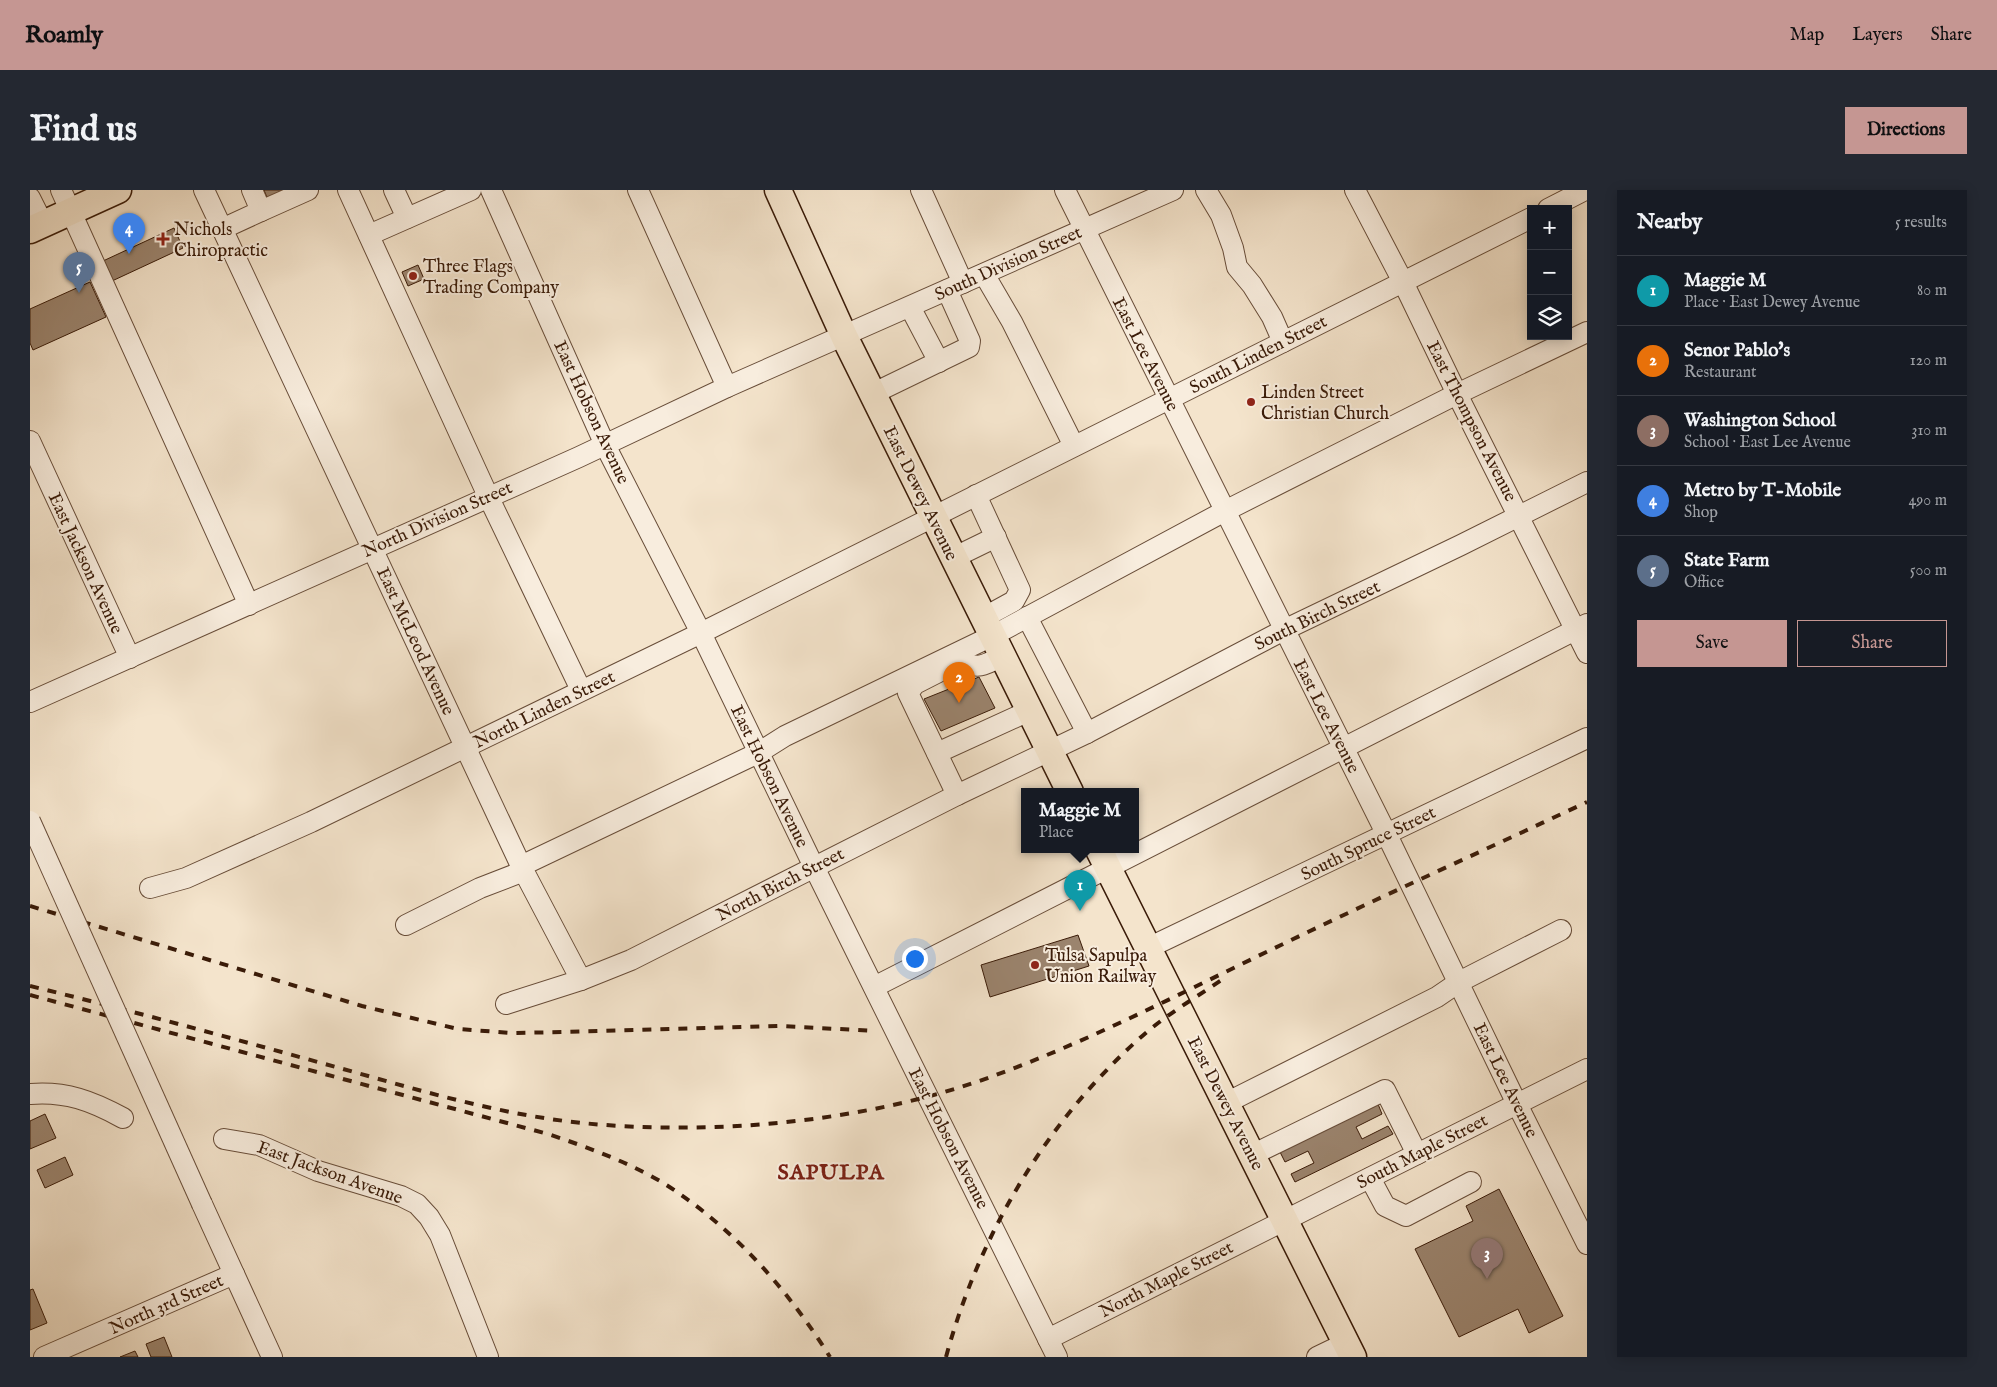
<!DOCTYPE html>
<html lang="en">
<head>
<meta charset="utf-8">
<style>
  :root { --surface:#171b24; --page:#242831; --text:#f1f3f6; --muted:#9ea1a6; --line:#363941; --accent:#c59692 }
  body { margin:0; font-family:"IM FELL English",serif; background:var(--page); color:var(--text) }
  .controls { position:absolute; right:15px; top:15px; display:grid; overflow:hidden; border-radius:0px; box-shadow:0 2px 12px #0003 }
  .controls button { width:45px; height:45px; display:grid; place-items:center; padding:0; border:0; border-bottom:1px solid var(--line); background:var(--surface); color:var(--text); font:25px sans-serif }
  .you { position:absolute; left:884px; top:768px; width:18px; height:18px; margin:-12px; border:4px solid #fff; border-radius:50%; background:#1a73e8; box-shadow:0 0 0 8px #1a73e833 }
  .badge { display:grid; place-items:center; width:32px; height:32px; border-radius:50%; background:var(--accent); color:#fff; font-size:16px; font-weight:700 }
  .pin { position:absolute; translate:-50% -41px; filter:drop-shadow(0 1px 2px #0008) }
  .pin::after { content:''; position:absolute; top:26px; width:18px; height:15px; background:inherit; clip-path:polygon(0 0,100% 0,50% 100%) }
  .popup { position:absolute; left:991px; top:598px; width:118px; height:65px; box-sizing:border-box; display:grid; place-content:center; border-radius:0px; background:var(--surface); filter:drop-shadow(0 1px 4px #0005); font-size:16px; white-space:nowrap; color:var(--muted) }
  .popup b { font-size:19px; color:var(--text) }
  .popup::after { content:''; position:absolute; left:50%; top:100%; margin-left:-10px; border:10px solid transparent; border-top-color:var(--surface) }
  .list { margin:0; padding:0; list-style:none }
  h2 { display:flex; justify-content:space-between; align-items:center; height:65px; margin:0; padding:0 20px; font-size:21px }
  h2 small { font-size:16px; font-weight:400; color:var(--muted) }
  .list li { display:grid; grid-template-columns:32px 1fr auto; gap:15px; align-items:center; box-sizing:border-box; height:70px; padding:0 20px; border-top:1px solid var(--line) }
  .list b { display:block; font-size:19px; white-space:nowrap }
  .list p { margin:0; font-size:16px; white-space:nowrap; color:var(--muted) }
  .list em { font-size:16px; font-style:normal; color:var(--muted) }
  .actions { display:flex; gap:10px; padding:15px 20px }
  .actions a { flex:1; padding:11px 0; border:1px solid var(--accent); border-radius:0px; text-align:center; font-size:18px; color:var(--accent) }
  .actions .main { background:var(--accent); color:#111 }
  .icon { flex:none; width:28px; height:28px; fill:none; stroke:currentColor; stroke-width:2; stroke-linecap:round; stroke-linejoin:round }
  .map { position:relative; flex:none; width:1557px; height:1167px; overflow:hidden; border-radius:0px }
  header { display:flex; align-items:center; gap:30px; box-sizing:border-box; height:70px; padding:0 25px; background:var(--accent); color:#111 }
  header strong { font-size:24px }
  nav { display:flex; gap:28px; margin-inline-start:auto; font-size:18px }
  .intro { display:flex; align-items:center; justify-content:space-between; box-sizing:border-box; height:120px; padding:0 30px }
  h1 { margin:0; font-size:35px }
  .button { padding:12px 22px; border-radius:0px; background:var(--accent); color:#111; font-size:18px; font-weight:700 }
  main { display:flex; gap:30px; padding:0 30px }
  aside { flex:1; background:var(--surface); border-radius:0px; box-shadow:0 2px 12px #0003 }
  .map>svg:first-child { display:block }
  .building { fill:#9b846e; stroke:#3a1b08 }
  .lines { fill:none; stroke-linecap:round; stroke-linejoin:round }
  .minor-casing { stroke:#684d39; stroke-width:22 }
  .major-casing { stroke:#3a1b08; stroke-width:29 }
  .minor { stroke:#f8edde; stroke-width:20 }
  .major { stroke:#f4e4cc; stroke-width:26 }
  .rail { stroke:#3a1b08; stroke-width:4; stroke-dasharray:9 9; stroke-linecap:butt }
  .minor-bridge-casing { stroke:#684d39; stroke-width:22; stroke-linecap:butt }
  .minor-bridge { stroke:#f8edde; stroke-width:20 }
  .poi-dot { fill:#8f2418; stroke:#f8edde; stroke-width:2 }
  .labels { text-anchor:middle; stroke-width:4; stroke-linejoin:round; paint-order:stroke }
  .poi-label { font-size:18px; fill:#3a1b08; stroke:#f8edde; text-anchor:start }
  .street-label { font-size:18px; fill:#3a1b08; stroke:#f8edde }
  .district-label { font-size:22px; font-weight:bold; letter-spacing:1px; fill:#7a1f14; stroke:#f8edde }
</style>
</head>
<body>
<header>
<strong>Roamly</strong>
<nav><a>Map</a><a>Layers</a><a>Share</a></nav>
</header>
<div class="intro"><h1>Find us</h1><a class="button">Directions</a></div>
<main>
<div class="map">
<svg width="1557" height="1167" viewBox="0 0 1557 1167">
  <rect width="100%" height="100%" fill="#f4e4cc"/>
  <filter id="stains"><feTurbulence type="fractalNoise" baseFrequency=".004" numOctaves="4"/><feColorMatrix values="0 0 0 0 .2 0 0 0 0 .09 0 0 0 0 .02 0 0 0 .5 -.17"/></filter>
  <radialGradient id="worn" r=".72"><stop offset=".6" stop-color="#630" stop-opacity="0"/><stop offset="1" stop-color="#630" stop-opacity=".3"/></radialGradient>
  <g class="building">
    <polygon points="234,0 260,0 238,10"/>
    <polygon points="144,38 153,58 82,91 73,71"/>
    <polygon points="388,75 394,89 378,96 372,82"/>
    <polygon points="60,92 76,127 3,160 0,153 0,119"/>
    <polygon points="949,487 965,518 911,541 894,509"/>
    <polygon points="1048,745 1059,776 960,807 951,775"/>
    <polygon points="1348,914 1352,924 1326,937 1332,949 1358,936 1363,944 1265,992 1261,984 1284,973 1278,961 1255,972 1250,962"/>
    <polygon points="15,924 26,948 0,959 0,931"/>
    <polygon points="35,967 43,985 15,998 7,980"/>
    <polygon points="1469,999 1533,1126 1499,1143 1488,1119 1429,1147 1385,1059 1443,1031 1436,1016"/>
    <polygon points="3,1099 17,1133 0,1140 0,1100"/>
    <polygon points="134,1147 142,1167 121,1167 116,1154"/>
    <polygon points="105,1161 108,1167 90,1167"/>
  </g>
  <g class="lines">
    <defs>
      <g id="minor">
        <polyline points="31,0 219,415"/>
        <polyline points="174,0 491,676 551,790"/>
        <polyline points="318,0 458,306 551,500"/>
        <polyline points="364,0 377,28"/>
        <polyline points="461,0 575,255 671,443 784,677 1027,1167"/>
        <polyline points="608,0 697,197"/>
        <polyline points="891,0 933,93"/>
        <polyline points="1035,0 1357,645 1487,914 1557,1054"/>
        <polyline points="1176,0 1191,25 1203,58 1207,77 1222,95 1242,127 1253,152"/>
        <polyline points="1325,0 1373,92 1427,204 1557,463"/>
        <polyline points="0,8 13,34"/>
        <polyline points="1518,19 1555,0"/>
        <polyline points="231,21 278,0"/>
        <polyline points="192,39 231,21 222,0"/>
        <polyline points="339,45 441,0"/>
        <polyline points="954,84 982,132 1044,256"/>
        <polyline points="880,117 909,172"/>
        <polyline points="842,204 939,157 940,151 917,100"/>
        <polyline points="0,251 100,468"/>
        <polyline points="946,305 990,400 984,411 953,428"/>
        <polyline points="923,368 966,347"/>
        <polyline points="997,427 1057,543"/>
        <polyline points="0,512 549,267 697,197 1143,0"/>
        <polyline points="907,563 999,521"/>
        <path d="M927,605l-49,-102 7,-9 47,-24c15,11 25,4 40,-4"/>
        <polyline points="491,676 728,563 755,546 962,446 1195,321 1427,204 1557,142"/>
        <polyline points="120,698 156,688 281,632 671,443 1501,28"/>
        <polyline points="376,735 450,698 494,681"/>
        <polyline points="1118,758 1557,548"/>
        <polyline points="844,797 1557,434"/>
        <polyline points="476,814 551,790 601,770 927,605 1057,543 1254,440 1431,355 1557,292"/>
        <path d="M0,904c36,-3 62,7 93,24"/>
        <polyline points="1196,913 1407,807 1429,792 1531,740"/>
        <polyline points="194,949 229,955 288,981 371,1006 387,1014 399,1027 410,1045 458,1167"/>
        <polyline points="1222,965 1355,900 1387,964"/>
        <polyline points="1340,988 1355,1016 1376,1026 1441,992"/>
        <polyline points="172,1014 242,1167"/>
        <polyline points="1018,1149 1557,879"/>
        <polyline points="14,1167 204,1084"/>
        <polyline points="1287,1167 1316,1153"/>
      </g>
      <g id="major">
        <polyline points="748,0 814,146 1040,602"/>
        <polyline points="0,40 88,0"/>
        <polyline points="1069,660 1323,1167"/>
      </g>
    </defs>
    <use href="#minor" class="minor-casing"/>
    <use href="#major" class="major-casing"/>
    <use href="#minor" class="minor"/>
    <use href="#major" class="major"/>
    <g class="rail">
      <polyline points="0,716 332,816 428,839 482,843 534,842 751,836 846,841"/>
      <path d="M0,796c99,24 197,51 295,78 84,23 169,50 257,59 133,13 288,-1 414,-48 98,-36 191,-85 285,-130 101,-49 204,-95 306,-143"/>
      <path d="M0,805l518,139c39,13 77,27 112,47 70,43 127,107 170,176"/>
      <path d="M916,1167c34,-125 103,-241 202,-326 23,-19 50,-35 75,-52"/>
    </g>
    <defs>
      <polyline id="minor-bridge" points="0,631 172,1014"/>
    </defs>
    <use href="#minor-bridge" class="minor-bridge-casing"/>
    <use href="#minor-bridge" class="minor-bridge"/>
  </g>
  <g class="poi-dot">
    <path d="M130.5 41.5h5v5h5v5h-5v5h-5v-5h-5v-5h5z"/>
    <circle cx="383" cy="86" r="5"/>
    <circle cx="1221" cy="212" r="5"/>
    <circle cx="1005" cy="775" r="5"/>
  </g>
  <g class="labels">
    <g class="poi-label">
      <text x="144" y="45">Nichols<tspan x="144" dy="21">Chiropractic</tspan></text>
      <text x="393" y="82">Three Flags<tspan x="393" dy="21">Trading Company</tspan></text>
      <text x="1231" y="208">Linden Street<tspan x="1231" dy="21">Christian Church</tspan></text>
      <text x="1015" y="771">Tulsa Sapulpa<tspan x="1015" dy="21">Union Railway</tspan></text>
    </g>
    <g class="street-label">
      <text transform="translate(978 73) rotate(-24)" y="6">South Division Street</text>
      <text transform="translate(1116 164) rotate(63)" y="6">East Lee Avenue</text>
      <text transform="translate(1228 164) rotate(-27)" y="6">South Linden Street</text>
      <text transform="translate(562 222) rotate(65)" y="6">East Hobson Avenue</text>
      <text transform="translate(1442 231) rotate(63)" y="6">East Thompson Avenue</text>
      <text transform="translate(891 303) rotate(64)" y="6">East Dewey Avenue</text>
      <text transform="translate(407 329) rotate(-24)" y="6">North Division Street</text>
      <text transform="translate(56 373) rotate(65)" y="6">East Jackson Avenue</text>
      <text transform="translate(1287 425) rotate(-26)" y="6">South Birch Street</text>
      <text transform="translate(386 451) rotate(65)" y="6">East McLeod Avenue</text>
      <text transform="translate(514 519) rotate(-26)" y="6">North Linden Street</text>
      <text transform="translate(1297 526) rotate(63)" y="6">East Lee Avenue</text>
      <text transform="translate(740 586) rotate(64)" y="6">East Hobson Avenue</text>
      <text transform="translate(1338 653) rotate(-26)" y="6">South Spruce Street</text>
      <text transform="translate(750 694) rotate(-27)" y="6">North Birch Street</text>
      <text transform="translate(1476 890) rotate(64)" y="6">East Lee Avenue</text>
      <text transform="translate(1196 913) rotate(63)" y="6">East Dewey Avenue</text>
      <text transform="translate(919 948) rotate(63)" y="6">East Hobson Avenue</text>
      <text transform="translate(1392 961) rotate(-27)" y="6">South Maple Street</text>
      <text transform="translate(300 982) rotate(20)" y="6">East Jackson Avenue</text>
      <text transform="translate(1136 1089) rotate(-27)" y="6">North Maple Street</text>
      <text transform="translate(136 1114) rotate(-24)" y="6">North 3rd Street</text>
    </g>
    <g class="district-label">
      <text x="801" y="989">SAPULPA</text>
    </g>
  </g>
  <rect width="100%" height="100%" filter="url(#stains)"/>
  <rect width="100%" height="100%" fill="url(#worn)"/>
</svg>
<div class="controls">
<button>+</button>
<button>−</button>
<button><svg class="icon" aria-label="layers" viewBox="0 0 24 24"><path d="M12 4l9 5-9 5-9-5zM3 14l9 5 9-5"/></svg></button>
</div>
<div class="you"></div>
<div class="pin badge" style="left:1050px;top:721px;background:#0f9aa8">1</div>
<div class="popup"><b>Maggie M</b>Place</div>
<div class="pin badge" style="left:929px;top:513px;background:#e8710a">2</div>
<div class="pin badge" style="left:1457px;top:1089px;background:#8d6e63">3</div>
<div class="pin badge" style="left:99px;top:64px;background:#3f7fe0">4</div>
<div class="pin badge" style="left:49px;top:103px;background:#5c6f8a">5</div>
</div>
<aside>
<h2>Nearby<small>5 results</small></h2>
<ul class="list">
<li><span class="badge" style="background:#0f9aa8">1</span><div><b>Maggie M</b><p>Place · East Dewey Avenue</p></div><em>80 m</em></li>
<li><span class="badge" style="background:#e8710a">2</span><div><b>Senor Pablo's</b><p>Restaurant</p></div><em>120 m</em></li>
<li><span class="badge" style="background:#8d6e63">3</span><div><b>Washington School</b><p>School · East Lee Avenue</p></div><em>310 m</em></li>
<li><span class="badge" style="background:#3f7fe0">4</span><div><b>Metro by T-Mobile</b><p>Shop</p></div><em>490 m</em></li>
<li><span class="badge" style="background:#5c6f8a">5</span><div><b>State Farm</b><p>Office</p></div><em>500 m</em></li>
</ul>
<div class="actions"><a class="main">Save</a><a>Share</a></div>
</aside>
</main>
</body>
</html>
